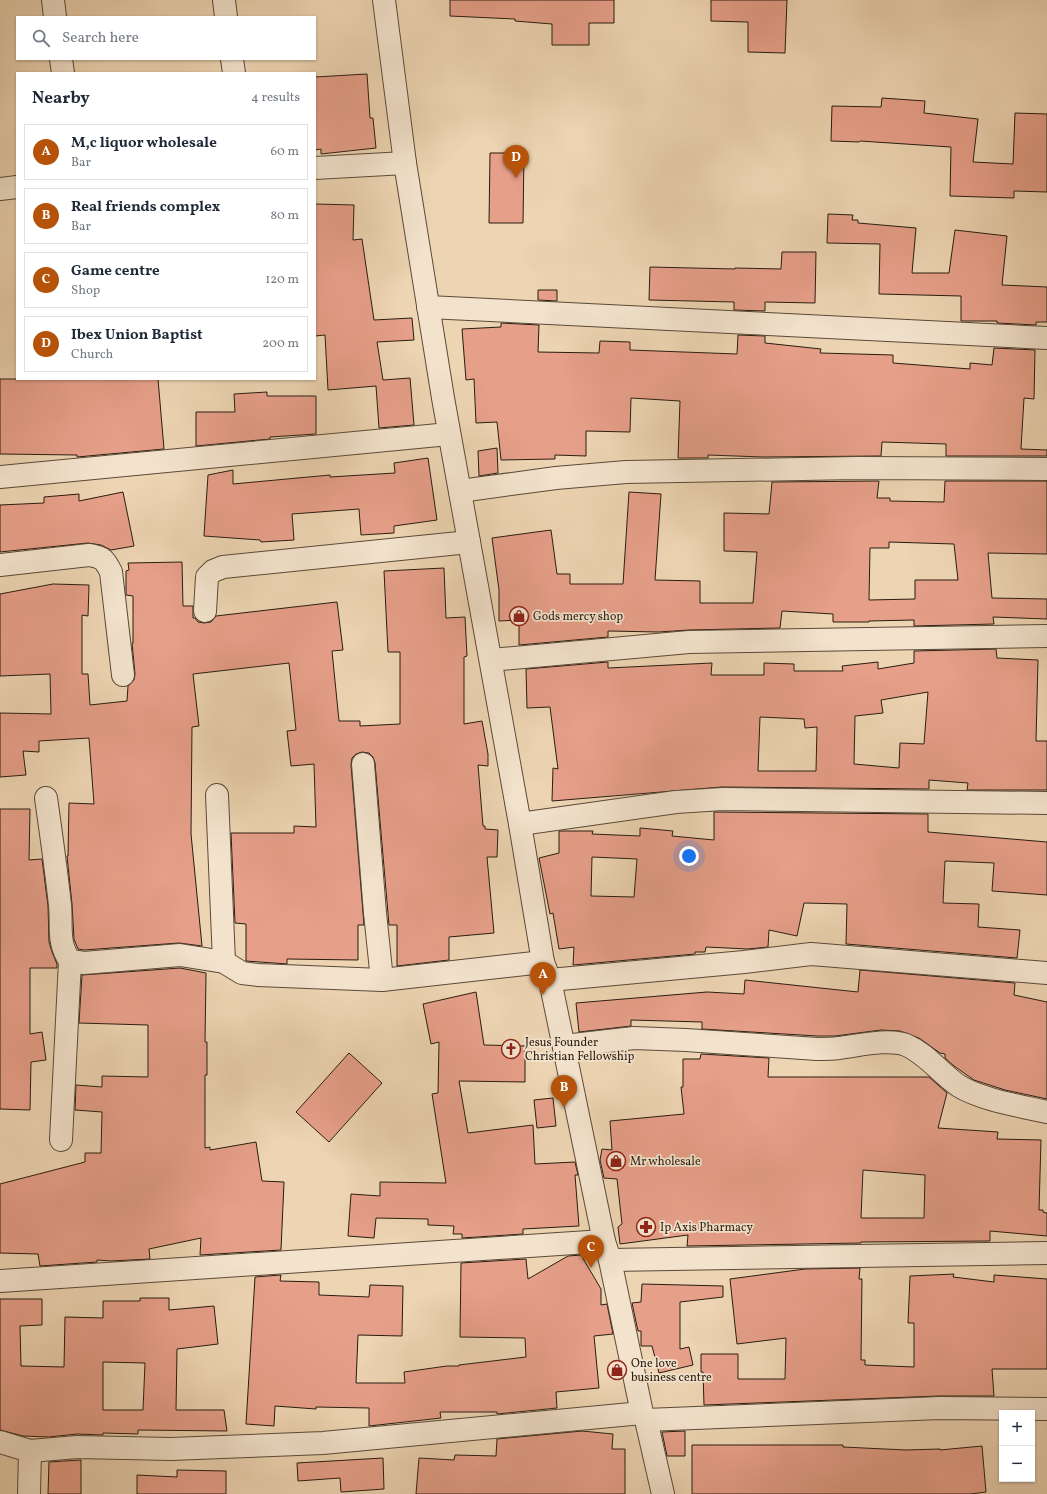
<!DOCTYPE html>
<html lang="en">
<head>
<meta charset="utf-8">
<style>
  :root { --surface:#fff; --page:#f6f6f7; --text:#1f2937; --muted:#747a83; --line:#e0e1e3; --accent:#b45309 }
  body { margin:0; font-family:Vollkorn,serif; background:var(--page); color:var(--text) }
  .controls { position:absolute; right:12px; bottom:12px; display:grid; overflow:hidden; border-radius:0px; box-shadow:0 1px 3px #0004 }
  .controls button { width:36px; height:36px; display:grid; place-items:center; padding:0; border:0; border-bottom:1px solid var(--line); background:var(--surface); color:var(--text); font:20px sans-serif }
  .you { position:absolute; left:689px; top:856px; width:14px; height:14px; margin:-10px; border:3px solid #fff; border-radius:50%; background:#1a73e8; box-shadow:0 0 0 6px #1a73e833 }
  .badge { display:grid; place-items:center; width:26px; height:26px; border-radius:50%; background:var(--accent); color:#fff; font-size:13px; font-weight:700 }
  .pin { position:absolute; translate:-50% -33px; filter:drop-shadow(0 1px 2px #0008) }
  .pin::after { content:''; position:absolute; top:21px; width:14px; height:12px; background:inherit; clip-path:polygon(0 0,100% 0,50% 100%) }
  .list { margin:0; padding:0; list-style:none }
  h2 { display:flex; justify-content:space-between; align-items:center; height:52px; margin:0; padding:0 16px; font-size:17px }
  h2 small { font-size:13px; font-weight:400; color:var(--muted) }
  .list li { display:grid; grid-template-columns:26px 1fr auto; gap:12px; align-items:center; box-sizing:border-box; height:56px; margin:0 8px 8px; padding:0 8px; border:1px solid var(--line); border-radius:0px }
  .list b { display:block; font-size:15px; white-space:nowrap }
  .list p { margin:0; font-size:13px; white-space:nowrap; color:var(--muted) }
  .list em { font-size:13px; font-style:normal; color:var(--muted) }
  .icon { flex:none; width:22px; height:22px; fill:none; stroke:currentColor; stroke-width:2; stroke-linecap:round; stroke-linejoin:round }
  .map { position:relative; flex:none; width:1047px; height:1494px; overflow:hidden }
  .search { position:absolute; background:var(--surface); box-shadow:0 1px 3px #0004; left:16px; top:16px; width:300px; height:44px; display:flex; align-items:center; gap:10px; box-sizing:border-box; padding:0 14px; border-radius:0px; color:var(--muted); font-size:15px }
  .panel { position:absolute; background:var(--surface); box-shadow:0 1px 3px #0004; left:16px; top:72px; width:300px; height:308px; border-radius:0px }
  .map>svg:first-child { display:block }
  .building { fill:#e69f89; stroke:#291c10; fill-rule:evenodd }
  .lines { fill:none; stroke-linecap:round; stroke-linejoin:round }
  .minor-casing { stroke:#5a4a38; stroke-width:24 }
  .minor { stroke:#f3e3cd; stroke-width:22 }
  .labels { text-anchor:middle; stroke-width:3.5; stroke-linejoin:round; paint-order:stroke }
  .poi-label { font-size:12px; fill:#291c10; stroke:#f3e3cd; text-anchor:start }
</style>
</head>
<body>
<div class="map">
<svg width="1047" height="1494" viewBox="0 0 1047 1494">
  <rect width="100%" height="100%" fill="#edd4b2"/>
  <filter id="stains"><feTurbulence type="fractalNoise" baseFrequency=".005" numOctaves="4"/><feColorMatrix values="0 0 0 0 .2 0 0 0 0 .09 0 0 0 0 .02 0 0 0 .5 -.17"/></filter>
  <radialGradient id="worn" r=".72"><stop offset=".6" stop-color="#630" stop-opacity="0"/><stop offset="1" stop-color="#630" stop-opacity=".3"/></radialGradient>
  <g class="building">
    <polygon points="450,0 614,0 614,23 589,23 589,45 552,45 552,24 515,21 515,19 450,16"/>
    <polygon points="711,0 787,0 785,53 748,52 748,22 711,21"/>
    <polygon points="367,74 370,118 373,118 376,148 321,154 321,149 315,150 315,77"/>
    <polygon points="882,98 925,101 924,113 978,119 973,162 1013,164 1015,113 1047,114 1047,192 1014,191 1014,198 950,196 951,147 860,141 859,142 831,141 832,106 881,107"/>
    <polygon points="490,153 524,153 523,223 489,223"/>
    <polygon points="315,204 354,205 353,240 362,239 374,320 412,318 414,340 377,342 383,380 410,378 414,425 379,428 376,386 328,390 325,335 315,336"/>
    <polygon points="828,214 853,215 852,220 858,220 858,223 916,228 912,273 949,273 955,230 1007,236 1002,285 1047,287 1047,322 1036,322 1036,325 997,323 997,321 961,321 961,296 879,294 880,244 827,243"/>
    <polygon points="782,252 816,252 815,303 765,302 765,311 734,310 734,302 649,300 650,267 735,269 735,268 781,269"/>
    <polygon points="538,290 557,290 557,301 538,300"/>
    <polygon points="501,323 539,325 538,352 599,353 600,341 630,342 630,350 737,354 738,335 765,336 765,343 821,349 820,353 893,355 893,363 970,369 970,363 992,365 994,348 1035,350 1034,399 1024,398 1021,449 1047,450 1047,456 946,456 946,444 882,442 881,456 763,457 708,455 708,458 678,458 680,401 631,398 630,432 586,431 586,456 555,455 555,459 501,460 497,422 476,423 474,379 466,380 462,329 501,327"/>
    <polygon points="0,379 158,379 164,449 77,457 77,455 0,454"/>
    <polygon points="267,392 267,396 316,396 316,434 270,437 270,439 196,446 196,412 235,412 234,394"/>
    <polygon points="497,448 498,473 479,476 478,451"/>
    <polygon points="428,458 437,520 394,526 394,533 361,535 359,509 292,514 294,540 261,542 260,540 204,536 208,475 233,470 233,484 330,475 330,477 395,473 394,463"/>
    <path d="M879,481l-2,17h13v3l54,1 1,-21h102v73l-59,-1 4,45 55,1v20l-54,-2 1,7 -80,2v-6l-45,1v1h-36v-8l-51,-3 -2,17 -91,2 -30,2 -51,-1v6l-89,8v-25l-20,1v-31l-7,-52 59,-8 6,44h13v10h53l6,-92 32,2 -6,86 45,1v22h53l4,-51 -33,-1v-38l45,1 3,-32zM889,542l65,2 4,36h-43v19l-46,1 1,-52h19z"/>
    <polygon points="123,492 134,546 111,550 101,545 88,543 0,552 0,505 44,503 44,497 79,494 79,501"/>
    <polygon points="182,562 183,606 193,606 193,618 195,618 198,622 204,623 211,622 216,616 337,602 343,650 332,651 339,721 360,721 360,726 400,724 400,652 388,652 384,571 444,568 446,618 465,617 467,656 464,657 464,724 482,721 488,754 488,766 478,765 483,826 485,826 485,829 498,830 497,857 487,857 494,933 449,937 449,960 397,966 397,925 389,925 375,763 373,757 369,753 362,752 356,754 352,758 351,765 364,925 358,925 358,960 287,959 287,964 246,961 246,924 235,923 231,833 294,833 294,826 316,827 314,764 291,766 287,731 296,730 289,663 193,674 199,726 192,727 191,834 202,946 179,943 84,950 78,949 74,939 72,904 67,856 68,856 69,803 94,804 89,738 39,741 39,752 23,751 26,775 0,777 0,713 51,714 50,674 0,676 0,594 53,584 89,585 88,616 82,615 82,674 88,674 90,705 127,701 128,686 134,680 135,674 132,643 133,643 133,596 126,595 126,571 129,570 128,563"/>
    <path d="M996,649l1,9 41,2 -2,81h11v49h-80l1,-7 -39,-3v9l-207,-2 -170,14 1,-33 5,1 -8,-62 -23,1 -1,-39 82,-7v6l104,-5 -1,12h53v-12l30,1v7h49l-1,-5 36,-4v7l36,-6v-12zM928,692l-4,52 -24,-1 -1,25 -45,-4 1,-48 28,-3 -2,-13zM760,717l44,2 1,9 12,-1 -1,44h-58z"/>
    <polygon points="0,809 30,809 29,860 42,859 48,906 49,942 52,952 57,964 57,968 30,968 30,1034 42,1032 46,1060 31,1062 30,1110 0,1109"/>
    <path d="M714,812l214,2v18l119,10v53l-55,-4 2,-28 -49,-2 -2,42 36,1 -1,23 42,3 -3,28 -171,-14 1,-40 -43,-1 -7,33 -28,-6 -1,17 -20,2 -42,-2 -1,5h-10v2l-122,11 1,-18 -15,2 -6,-36 -3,1 -11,-56 20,-5v-22h34l-1,3 48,2v-8l33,3 -1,5 42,4zM592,857l45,2 -3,38 -43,-1z"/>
    <polygon points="180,968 206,973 205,1042 207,1042 207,1075 205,1075 205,1148 210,1147 210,1150 256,1142 262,1181 284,1182 281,1250 200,1255 201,1238 149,1249 150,1259 111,1261 97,1260 97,1262 40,1266 38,1254 0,1253 0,1184 85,1162 85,1153 101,1153 102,1112 75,1110 76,1085 102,1087 102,1076 148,1077 148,1025 79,1023 82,975"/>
    <polygon points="860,970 1015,983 1014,995 1047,1002 1047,1099 1005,1090 974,1080 954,1066 945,1058 945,1054 940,1053 919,1038 900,1031 881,1030 835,1036 817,1036 702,1029 702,1022 631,1020 631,1026 579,1032 576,1003 707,992 744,994 745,980 858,992"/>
    <polygon points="476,992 484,1045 525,1046 525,1082 459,1081 468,1133 533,1125 535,1164 575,1162 578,1175 575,1175 579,1226 523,1229 523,1234 462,1238 462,1234 453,1234 454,1226 428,1225 428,1219 376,1218 374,1238 348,1236 351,1194 380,1196 380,1182 446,1183 432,1094 438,1093 439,1042 431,1044 423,1004"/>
    <polygon points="349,1053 382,1083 329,1142 296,1112"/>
    <path d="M701,1054l68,4 -1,19h161l18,16 -9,35 60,4 -1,7 44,1 -2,70h4v2l4,1v23l-57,-5v10l-129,1v1l-174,3 1,-11 -68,9 -2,-17 4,-3 -5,-45 -13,-1 -4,-18 2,-11 10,1 -2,-29 74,-7 -3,-27h2v-28h17zM863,1170l62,5 -1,43h-63z"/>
    <polygon points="553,1098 556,1126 537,1128 534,1100"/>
    <polygon points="581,1255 601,1289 601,1305 607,1304 613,1334 594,1336 599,1388 556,1392 557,1408 497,1414 497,1412 440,1412 441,1418 369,1426 369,1408 316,1407 316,1409 275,1406 274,1426 246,1424 255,1277 281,1275 280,1281 319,1282 319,1295 369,1297 370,1285 403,1286 402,1336 358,1335 356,1383 405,1383 404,1372 447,1366 459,1366 459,1365 526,1357 525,1338 460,1337 461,1263 526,1259 528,1279 568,1256"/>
    <polygon points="860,1268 859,1279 862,1279 861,1360 865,1360 865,1365 914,1367 914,1323 908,1323 910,1276 954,1274 953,1277 994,1282 994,1275 1047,1279 1047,1369 992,1369 994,1396 939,1396 704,1405 703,1372 701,1372 701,1354 738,1354 738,1379 785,1379 786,1338 737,1344 730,1279 805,1269"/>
    <polygon points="642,1284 723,1286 723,1297 680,1302 680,1349 689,1347 693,1365 659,1373 652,1346 641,1346 641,1331 638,1331 632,1303 641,1302"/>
    <path d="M140,1298h29v12l45,-4 4,38 -41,5 -1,61h48l3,21 -89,-1v4l-35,-1v2l-26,-1 -28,3 -26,-1 -23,-6v-131h42v26l-22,1 1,40 43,1 1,-50 38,1v-17h37zM103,1362l42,1 -2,47h-40z"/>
    <polygon points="582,1431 613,1434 612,1449 625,1449 625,1494 416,1494 419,1458 454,1460 455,1455 496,1456 497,1439"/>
    <polygon points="685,1431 685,1456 667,1456 662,1432"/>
    <polygon points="692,1445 843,1445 843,1447 906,1450 940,1449 940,1450 982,1446 986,1492 970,1494 692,1494"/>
    <polygon points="383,1458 384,1489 341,1492 340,1478 298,1481 297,1463"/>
    <polygon points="81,1460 81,1494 48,1494 49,1462"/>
    <polygon points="177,1470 226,1471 226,1494 137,1494 137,1475 177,1477"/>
  </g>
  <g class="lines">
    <defs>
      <g id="minor">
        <polyline points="53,0 55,17"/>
        <polyline points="224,0 226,17"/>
        <polyline points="384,0 405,163 443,398 520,824 543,962 550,980 604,1241 610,1260 642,1413 646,1420 663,1494"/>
        <polyline points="61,59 63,73"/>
        <polyline points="232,59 234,73"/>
        <polyline points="315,168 405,163"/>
        <polyline points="0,189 17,187"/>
        <polyline points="428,307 1047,338"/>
        <polyline points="0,477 449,434"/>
        <polyline points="460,491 556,478 626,472 856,468 1047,469"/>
        <path d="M0,565l89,-10c14,2 16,5 22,17l12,103"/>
        <polyline points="205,611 207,577 213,571 223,567 469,542"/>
        <polyline points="491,660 689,642 1047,636"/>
        <polyline points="363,764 375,913 382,980"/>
        <polyline points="217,795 224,962"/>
        <path d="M46,798c5,35 10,71 14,107 2,22 -3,37 10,56l14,2 96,-8 44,7 18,11 16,2 124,5 161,-18"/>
        <polyline points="520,824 676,802 723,799 1047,803"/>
        <polyline points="550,980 744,962 811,954 1047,973"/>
        <path d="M564,1046l70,-8 52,2 131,9c8,0 15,0 22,-1 18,-2 50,-10 67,-3 21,9 35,29 53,41 23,14 61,20 88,26"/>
        <polyline points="61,1140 70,961"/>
        <polyline points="610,1260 1047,1253"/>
        <polyline points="0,1281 604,1241"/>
        <polyline points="646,1420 940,1408 1047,1409"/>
        <polyline points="0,1442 30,1451 77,1447 171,1449 248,1446 323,1443 642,1413"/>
        <polyline points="29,1494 30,1451"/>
      </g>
    </defs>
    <use href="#minor" class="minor-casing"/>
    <use href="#minor" class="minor"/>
  </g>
  <defs>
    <symbol id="shop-ring" viewBox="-11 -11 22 22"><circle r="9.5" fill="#f3e3cd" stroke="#8f2418" stroke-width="1.5"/><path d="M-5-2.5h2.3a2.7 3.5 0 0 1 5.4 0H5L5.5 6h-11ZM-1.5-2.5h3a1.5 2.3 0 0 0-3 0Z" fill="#8f2418"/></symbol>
    <symbol id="church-ring" viewBox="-11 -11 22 22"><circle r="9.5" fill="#f3e3cd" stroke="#8f2418" stroke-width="1.5"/><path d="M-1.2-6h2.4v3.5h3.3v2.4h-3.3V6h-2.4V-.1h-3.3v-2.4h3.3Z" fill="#8f2418"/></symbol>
    <symbol id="pharmacy-ring" viewBox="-11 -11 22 22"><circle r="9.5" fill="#f3e3cd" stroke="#8f2418" stroke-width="1.5"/><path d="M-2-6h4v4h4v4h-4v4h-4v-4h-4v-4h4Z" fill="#8f2418"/></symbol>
  </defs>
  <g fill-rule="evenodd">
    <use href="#shop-ring" x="508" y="605" width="22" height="22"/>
    <use href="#church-ring" x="500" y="1038" width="22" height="22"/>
    <use href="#shop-ring" x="605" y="1150" width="22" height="22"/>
    <use href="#pharmacy-ring" x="635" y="1216" width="22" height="22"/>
    <use href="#shop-ring" x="606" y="1359" width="22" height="22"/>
  </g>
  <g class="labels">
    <g class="poi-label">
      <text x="533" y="620">Gods mercy shop</text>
      <text x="525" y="1046">Jesus Founder<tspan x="525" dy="14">Christian Fellowship</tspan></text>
      <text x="630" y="1165">Mr wholesale</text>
      <text x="660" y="1231">Ip Axis Pharmacy</text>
      <text x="631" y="1367">One love<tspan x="631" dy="14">business centre</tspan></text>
    </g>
  </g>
  <rect width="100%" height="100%" filter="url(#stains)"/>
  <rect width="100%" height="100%" fill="url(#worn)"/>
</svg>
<div class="controls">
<button>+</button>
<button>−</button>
</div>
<div class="you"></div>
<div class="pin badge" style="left:543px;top:995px">A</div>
<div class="pin badge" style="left:564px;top:1108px">B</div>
<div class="pin badge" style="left:591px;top:1268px">C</div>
<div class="pin badge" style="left:516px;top:178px">D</div>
<div class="search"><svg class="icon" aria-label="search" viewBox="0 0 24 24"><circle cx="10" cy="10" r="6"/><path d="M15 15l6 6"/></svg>Search here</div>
<section class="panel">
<h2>Nearby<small>4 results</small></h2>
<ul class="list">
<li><span class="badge">A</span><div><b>M,c liquor wholesale</b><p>Bar</p></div><em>60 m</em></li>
<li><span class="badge">B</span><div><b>Real friends complex</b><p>Bar</p></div><em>80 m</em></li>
<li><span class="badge">C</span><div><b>Game centre</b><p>Shop</p></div><em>120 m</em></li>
<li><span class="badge">D</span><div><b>Ibex Union Baptist</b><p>Church</p></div><em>200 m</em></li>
</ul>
</section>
</div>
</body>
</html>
